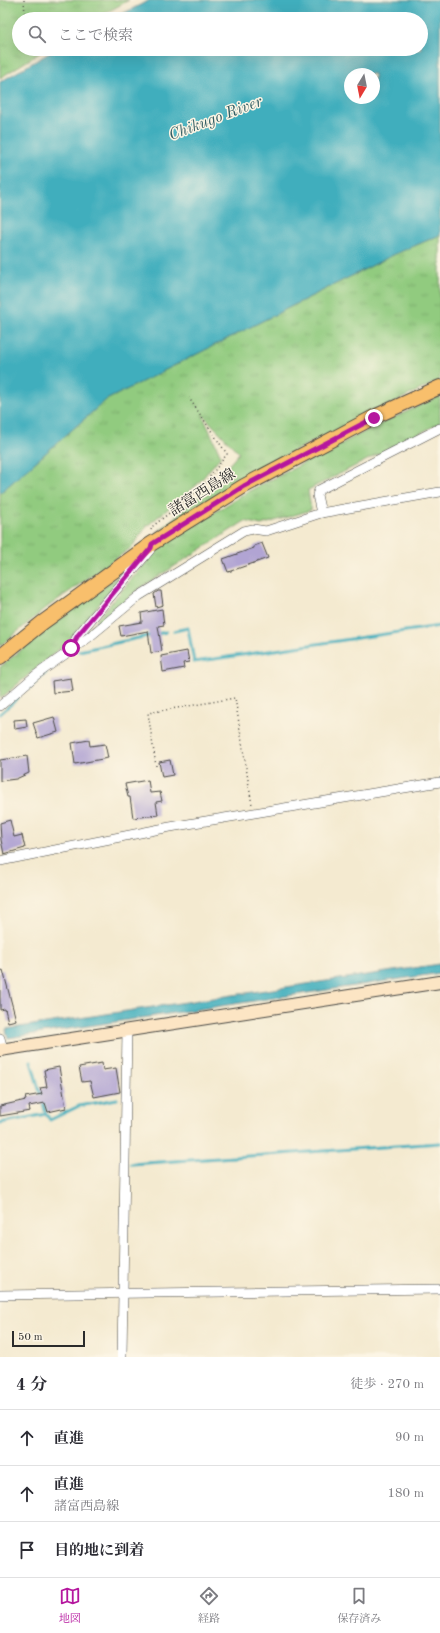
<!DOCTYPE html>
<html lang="ja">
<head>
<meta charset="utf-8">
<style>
  :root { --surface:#fff; --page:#f7f7f7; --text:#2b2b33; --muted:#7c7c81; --line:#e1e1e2; --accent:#b5179e }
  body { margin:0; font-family:"Old Standard TT","Noto Serif JP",serif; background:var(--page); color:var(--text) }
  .compass { position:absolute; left:344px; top:68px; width:36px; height:36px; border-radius:50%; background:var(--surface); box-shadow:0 4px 16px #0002; rotate:190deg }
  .scale { position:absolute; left:12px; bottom:10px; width:73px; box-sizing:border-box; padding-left:4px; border:2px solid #2b2b2b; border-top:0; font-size:11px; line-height:14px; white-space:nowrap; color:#2b2b2b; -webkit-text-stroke:3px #fcf5e5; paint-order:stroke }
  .stop { position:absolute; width:12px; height:12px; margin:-9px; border:3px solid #b5179e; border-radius:50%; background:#fff }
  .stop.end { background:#b5179e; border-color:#fff; box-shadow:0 1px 4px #0008 }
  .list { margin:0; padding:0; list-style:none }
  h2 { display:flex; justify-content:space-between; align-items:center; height:52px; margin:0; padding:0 16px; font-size:17px }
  h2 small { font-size:13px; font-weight:400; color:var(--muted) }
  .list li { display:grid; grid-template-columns:26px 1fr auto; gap:12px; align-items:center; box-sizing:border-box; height:56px; padding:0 16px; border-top:1px solid var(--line) }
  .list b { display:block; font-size:15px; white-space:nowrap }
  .list p { margin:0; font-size:13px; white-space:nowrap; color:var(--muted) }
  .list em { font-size:13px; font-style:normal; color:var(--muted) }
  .icon { flex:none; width:22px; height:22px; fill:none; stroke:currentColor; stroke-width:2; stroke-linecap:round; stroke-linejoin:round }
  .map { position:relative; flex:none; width:440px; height:1357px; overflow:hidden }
  .search { position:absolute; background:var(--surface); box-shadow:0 4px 16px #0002; left:12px; right:12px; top:12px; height:44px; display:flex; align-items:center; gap:10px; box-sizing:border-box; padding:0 14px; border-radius:22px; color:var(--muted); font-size:15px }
  .sheet { height:220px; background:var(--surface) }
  nav { display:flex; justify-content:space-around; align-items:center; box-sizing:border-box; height:56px; border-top:1px solid var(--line); background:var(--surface); font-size:11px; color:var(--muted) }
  nav a { display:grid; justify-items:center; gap:2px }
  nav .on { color:var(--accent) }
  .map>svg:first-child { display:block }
  .grass { fill:url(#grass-tufts); stroke:#5e7b55 }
  .water { fill:#40aebd; stroke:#366c74; fill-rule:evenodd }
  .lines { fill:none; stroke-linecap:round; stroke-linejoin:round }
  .stream { stroke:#40aebd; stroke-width:3 }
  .building { fill:#b1a4d3 }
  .street-casing { stroke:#494844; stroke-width:10 }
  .secondary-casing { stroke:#494844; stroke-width:14 }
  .primary-casing { stroke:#494844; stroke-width:16 }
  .path { stroke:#494844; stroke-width:1.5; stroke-dasharray:1 3; stroke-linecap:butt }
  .street { stroke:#fff; stroke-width:9 }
  .secondary { stroke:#fce5c4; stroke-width:12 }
  .primary { stroke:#f8bf6c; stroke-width:14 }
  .route { stroke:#b5179e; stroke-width:5 }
  .labels { text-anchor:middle; stroke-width:3; stroke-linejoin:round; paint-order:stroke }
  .street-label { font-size:15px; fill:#2b2b2b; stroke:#fcf5e5 }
  .water-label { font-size:16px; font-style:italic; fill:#335f65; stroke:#fcf5e5 }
</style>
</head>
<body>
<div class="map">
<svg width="440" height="1357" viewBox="0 0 440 1357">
  <defs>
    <pattern id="grass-tufts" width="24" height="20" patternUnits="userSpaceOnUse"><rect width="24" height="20" fill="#91cb7f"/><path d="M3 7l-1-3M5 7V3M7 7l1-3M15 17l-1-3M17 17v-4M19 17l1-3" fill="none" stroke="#7dae6e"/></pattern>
  </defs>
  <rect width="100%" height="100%" fill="#fcf5e5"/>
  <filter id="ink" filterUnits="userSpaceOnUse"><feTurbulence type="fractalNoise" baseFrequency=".025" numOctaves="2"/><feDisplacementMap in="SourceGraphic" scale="8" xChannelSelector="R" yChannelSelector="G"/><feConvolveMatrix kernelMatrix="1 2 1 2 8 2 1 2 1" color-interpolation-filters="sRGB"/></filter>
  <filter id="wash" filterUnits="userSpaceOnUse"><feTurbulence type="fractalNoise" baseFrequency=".012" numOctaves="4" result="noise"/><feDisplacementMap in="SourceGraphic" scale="16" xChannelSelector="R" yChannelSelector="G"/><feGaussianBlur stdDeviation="0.9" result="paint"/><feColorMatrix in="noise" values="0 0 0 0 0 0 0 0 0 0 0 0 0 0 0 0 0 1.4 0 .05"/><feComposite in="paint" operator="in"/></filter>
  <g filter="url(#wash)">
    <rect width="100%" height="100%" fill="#f4ead0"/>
    <g class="grass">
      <polygon points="0,0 129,0 95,19 19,19 19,49 46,49 0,78"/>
      <polygon points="440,235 440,380 267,464 156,533 211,486 239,453 202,414 221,456 197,485 147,526 131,548 46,608 0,646 0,493 106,400 395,254"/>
      <polygon points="440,396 440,423 308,490 311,510 261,525 245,521 139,589 82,637 159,547 249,491 378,425"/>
      <polygon points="134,564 65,644 0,699 0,667 43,632"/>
    </g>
    <g class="water">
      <path d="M150,0h290v235l-45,19 -289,146 -106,93v-411l56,-33h365v-30h-309zM350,74h24v24h-24z"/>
      <polygon points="440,964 440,973 8,1038 6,1029"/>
    </g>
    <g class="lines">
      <g class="stream">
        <polyline points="174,631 188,628 194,662 440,626"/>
        <polyline points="79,651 166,632"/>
        <polyline points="28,689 46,673"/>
        <polyline points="0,714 18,698"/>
        <polyline points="46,1114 50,1120 79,1106 117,1099"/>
        <polyline points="0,1123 46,1114 31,1061"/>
        <polyline points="131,1164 440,1143"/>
      </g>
    </g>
    <g id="blocks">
      <g class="building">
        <polygon points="262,543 268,558 228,572 223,559 254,548 254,546"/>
        <polygon points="158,591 161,591 163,605 156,607 154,594"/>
        <polygon points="162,609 164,625 158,626 162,651 151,653 148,631 121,636 119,626 142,622 141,613"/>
        <polygon points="187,651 189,662 183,663 184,668 163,672 161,656"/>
        <polygon points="71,678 73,691 53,693 52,681"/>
        <polygon points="54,717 58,732 38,738 33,723"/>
        <polygon points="26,719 27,727 15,729 14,720"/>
        <polygon points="89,740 90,746 105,744 108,758 75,764 72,743"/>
        <polygon points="27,756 29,773 16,779 0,781 0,760"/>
        <polygon points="170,760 173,775 162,777 159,762"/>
        <polygon points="148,780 150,793 160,792 162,801 156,802 158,815 133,818 130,797 128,797 125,784"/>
        <polygon points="10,820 14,837 22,835 25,848 4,854 1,840 0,823"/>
        <polygon points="3,970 16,1020 8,1022 5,1009 0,1010 0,971"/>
        <polygon points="102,1063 103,1070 116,1068 120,1092 94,1097 90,1081 82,1082 79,1067"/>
        <polygon points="59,1067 66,1108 48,1112 45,1103 29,1106 30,1111 0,1116 0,1106 26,1100 25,1097 42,1094 40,1088 47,1087 44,1070"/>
      </g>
    </g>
  </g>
  <g filter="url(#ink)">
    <use href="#blocks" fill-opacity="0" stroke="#494844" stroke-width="1"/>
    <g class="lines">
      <defs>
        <g id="street">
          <polyline points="321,513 317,495 319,490 440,428"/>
          <polyline points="72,647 78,635 150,550"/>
          <polyline points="0,706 36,675 88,638 139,596 244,531 253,529 266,531 321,513 440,492"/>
          <polyline points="0,861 170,827 440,782"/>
          <polyline points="0,1038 3,1049"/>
          <polyline points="0,1295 440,1289"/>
          <polyline points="122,1357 127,1030"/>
        </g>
        <polyline id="secondary" points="0,1050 440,982"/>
        <polyline id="primary" points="0,657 42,623 151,544 244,486 374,417 440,387"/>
      </defs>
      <use href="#street" class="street-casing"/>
      <use href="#secondary" class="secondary-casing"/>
      <use href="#primary" class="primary-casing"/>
      <g class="path">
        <polyline points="24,0 25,15 28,19"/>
        <polyline points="151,530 153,526 203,486 227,454 189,398"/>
        <polyline points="156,766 148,713 235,698 252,805"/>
      </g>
      <use href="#street" class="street"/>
      <use href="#secondary" class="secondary"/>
      <use href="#primary" class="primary"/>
    </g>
  </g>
  <g class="lines" filter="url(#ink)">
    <polyline class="route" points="71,648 78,635 151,548 152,544 244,486 374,418"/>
  </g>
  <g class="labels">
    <g class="street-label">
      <text transform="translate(202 492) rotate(-32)" y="5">諸富西島線</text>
    </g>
    <g class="water-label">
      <text transform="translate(215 117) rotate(-21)" y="6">Chikugo River</text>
    </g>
  </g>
</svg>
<svg class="compass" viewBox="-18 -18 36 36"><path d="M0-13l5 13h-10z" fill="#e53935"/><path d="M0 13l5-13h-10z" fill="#7c7c81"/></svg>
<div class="scale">50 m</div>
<div class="stop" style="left:71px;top:648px"></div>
<div class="stop end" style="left:374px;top:418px"></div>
<div class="search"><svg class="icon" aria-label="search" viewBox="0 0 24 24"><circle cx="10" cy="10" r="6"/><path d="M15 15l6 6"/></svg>ここで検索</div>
</div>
<section class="sheet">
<h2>4 分<small>徒歩 · 270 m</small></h2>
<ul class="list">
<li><svg class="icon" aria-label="ahead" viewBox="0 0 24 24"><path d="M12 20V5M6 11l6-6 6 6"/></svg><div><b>直進</b></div><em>90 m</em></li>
<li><svg class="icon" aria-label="ahead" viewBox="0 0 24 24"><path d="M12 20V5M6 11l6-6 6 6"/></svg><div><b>直進</b><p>諸富西島線</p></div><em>180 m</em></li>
<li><svg class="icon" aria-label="arrive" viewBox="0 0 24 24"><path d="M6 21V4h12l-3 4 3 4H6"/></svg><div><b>目的地に到着</b></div></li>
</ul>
</section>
<nav>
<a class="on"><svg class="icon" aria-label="map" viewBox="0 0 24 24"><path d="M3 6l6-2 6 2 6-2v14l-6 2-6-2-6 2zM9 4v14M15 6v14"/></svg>地図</a>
<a><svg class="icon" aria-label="directions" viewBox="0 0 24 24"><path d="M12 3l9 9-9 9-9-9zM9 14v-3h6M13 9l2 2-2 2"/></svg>経路</a>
<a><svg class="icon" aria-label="saved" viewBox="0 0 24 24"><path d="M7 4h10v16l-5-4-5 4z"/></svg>保存済み</a>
</nav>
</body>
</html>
